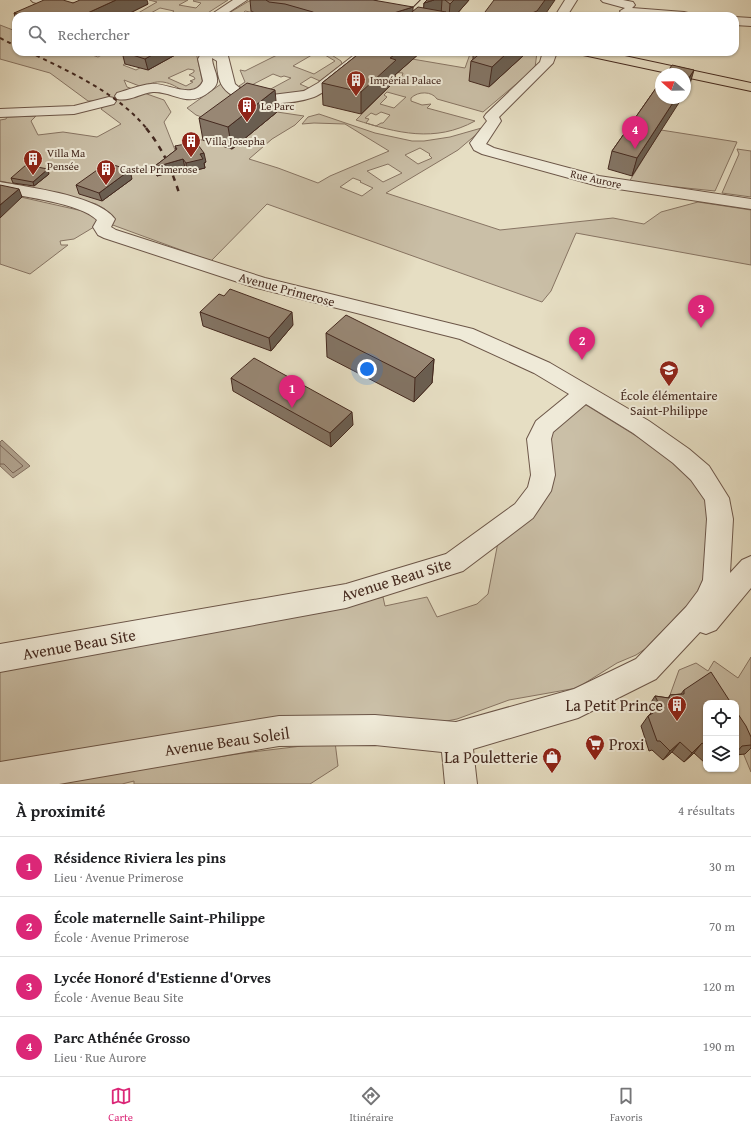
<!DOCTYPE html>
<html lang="fr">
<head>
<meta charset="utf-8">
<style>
  :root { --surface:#fff; --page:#f6f6f6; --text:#202124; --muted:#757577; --line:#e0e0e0; --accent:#db2777 }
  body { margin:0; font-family:"Gentium Book Plus",serif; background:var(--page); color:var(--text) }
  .controls { position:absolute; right:12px; bottom:12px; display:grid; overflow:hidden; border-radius:8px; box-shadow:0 1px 3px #0004 }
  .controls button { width:36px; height:36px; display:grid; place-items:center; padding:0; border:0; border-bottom:1px solid var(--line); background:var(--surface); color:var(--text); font:20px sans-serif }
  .compass { position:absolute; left:655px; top:68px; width:36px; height:36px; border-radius:50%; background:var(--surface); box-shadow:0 1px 3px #0004; rotate:290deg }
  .you { position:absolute; left:367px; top:369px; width:14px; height:14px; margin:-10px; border:3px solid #fff; border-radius:50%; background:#1a73e8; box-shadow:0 0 0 6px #1a73e833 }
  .badge { display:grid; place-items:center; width:26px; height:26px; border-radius:50%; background:var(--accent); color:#fff; font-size:13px; font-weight:700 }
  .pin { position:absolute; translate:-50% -33px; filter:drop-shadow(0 1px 2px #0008) }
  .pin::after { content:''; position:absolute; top:21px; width:14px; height:12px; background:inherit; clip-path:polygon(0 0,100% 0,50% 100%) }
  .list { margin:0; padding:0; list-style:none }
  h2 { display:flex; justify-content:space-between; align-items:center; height:52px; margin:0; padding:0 16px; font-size:17px }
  h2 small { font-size:13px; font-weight:400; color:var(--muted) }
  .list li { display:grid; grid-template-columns:26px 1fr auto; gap:12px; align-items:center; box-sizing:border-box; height:60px; padding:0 16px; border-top:1px solid var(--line) }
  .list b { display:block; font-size:15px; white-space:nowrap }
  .list p { margin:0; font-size:13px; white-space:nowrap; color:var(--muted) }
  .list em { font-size:13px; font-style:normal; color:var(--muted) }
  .icon { flex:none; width:22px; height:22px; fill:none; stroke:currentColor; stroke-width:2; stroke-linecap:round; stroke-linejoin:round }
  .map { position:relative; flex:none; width:751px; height:784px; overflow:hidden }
  .search { position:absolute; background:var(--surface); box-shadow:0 1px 3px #0004; left:12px; right:12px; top:12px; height:44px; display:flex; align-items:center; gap:10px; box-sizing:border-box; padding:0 14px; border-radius:12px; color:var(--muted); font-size:15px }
  .sheet { height:292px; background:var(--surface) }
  nav { display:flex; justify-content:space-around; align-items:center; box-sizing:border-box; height:56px; border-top:1px solid var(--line); background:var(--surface); font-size:11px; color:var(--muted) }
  nav a { display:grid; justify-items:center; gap:2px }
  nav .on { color:var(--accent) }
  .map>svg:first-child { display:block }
  .green { fill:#cabfa7; stroke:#877463; fill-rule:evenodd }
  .water { fill:#afa08b; stroke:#847060 }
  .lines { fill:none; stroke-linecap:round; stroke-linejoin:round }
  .shore { stroke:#7a6455; stroke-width:1 }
  .street-casing { stroke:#6c5648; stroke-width:2 }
  .primary-casing { stroke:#44291f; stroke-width:2 }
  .street { fill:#efead8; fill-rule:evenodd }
  .primary { fill:#e6dec3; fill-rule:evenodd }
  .rail-far1 { stroke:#44291f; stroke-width:2; stroke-dasharray:4 4; stroke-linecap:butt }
  .rail { stroke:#44291f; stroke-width:2.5; stroke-dasharray:5.5 5.5; stroke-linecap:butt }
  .wall { fill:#837464; stroke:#44291f }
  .shaded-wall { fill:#6a5e51; stroke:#44291f }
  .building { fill:#988774; stroke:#44291f }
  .labels { text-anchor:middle; stroke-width:4; stroke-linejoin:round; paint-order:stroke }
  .far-poi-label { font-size:11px; fill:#44291f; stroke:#efead8; text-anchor:start }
  .far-street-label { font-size:11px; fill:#44291f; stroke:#efead8 }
  .street-label { font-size:13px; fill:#44291f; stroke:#efead8 }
  .poi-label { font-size:13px; fill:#44291f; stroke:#efead8 }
  .near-street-label { font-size:16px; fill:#44291f; stroke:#efead8 }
  .near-poi-label { font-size:16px; fill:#44291f; stroke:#efead8; text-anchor:end }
</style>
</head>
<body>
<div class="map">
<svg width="751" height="784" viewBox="0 0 751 784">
  <rect width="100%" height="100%" fill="#e6dec3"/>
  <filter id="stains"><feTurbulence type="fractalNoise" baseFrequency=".005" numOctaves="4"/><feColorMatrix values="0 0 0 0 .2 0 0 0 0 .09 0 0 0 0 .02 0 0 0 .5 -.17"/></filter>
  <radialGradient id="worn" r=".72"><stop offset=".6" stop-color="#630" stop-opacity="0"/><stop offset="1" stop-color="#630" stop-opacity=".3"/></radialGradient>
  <g class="green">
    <polygon points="149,0 188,0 179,5 196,8 201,3 193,1 194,0 228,0 203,16 168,16 174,11 160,8 149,14 153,16 133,16 157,2"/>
    <polygon points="265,0 250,12 245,11 243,13 252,16 224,16 249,1"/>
    <path d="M0,25l13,5 3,-1v23h67l15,5 9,-5h39l-23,13 13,5 34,-18h26l7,32c-20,16 -21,1 -40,-2 -8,-1 -14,2 -21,5l-18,-7 3,7 37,13 7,12 -7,10 13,33 20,-5 -12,-15 47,14 45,-37 27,4 -9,9 -23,14 -23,20 29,9 40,15 12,-7 59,-25 -44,-27 -31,-1 -12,1 6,-7 11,-3 56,19 37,8h12l26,-4 35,-10 -27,23 -72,43 114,37 113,-12 31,6 17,-12 37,-10 53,8v55l-175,-32 -25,58 -9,11 -275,-98 -56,57 -101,-37 3,-4 -8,-11 -9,-5 -47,-13 -49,-10v-61l6,-1 1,-2 29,-1 -5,5 7,14 25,-3 34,5 24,-13 -20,-15 9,-8h-22l-38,-28 -50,-14zM188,69l6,1v2l-5,3 5,2 1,2 -5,2 3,1 -7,4 -18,-8zM420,148l10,6 -1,1 3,3 -14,6 -13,-9zM388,164l14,9 -19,9 -16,-11zM353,178l8,3 -1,1 13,6 -11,8 -22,-9z"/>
    <path d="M283,52h34l-24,14 21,8 21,-13 -15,-9h7l14,9 1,3 -22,17 -9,-4 -11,7 9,4c-17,9 -54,9 -70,-2l6,-4 -5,-12 5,1zM273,74l8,3 3,-1 7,2 -24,13 -17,-5z"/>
    <path d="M520,52h17l-2,16 -52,44 -46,-13c-5,-8 -19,-8 -26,-1v3l11,4 9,-1 -4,4 48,13c-40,22 -78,12 -119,-1l39,-39 7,-5 1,-3 -26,-2v-18l88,15 5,-14 48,5zM387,92l18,5h1l-12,11 -14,-4 7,-7 -3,-2zM381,112l9,3 -7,8h-2l-5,3 -10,-3 3,-4 -4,-1 6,-5 5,2z"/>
    <polygon points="221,84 229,94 237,97 207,119 196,115 187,108"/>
    <polygon points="661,130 737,142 715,191 629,182"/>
    <polygon points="737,149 751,151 751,197 722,193 739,154"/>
    <polygon points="3,193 87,212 98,217 99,224 74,239 60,241 61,245 68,245 30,274 0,264 0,195"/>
    <polygon points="586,405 683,465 712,504 709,569 697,595 645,649 636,655 617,663 577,688 509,700 457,719 431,724 0,773 0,666 283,618 383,597 385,606 427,597 437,617 477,604 488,594 499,537 543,494 544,436 577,406"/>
    <path d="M751,657v115l-15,-36v-33c-19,0 -52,3 -66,-8l9,-25 17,-7 12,8 6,-10 24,17z"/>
    <polygon points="335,742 338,766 310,784 134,784 134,781 122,784 45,784 244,753"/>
  </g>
  <polygon class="water" points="2,440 30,466 13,478 0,466 0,442"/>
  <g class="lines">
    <polyline class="shore" points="0,445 23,466 13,473 4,464 0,464"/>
    <defs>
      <g id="street">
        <polygon points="31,0 50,0 98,13 100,16 81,16 33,2"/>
        <polygon points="233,0 247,0 223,16 209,16"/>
        <polygon points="565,0 577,0 567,16 555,16"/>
        <polygon points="601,0 623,0 633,2 635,5 632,8 684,12 688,13 690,16 626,15 622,14 620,11 625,8 603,2"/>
        <polygon points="735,17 751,18 751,26 735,25"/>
        <path d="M202,52h18l8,4 7,28 6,5 9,3 22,3 32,-4 14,-8 40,-31h15c-7,10 -48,41 -59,45 -22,8 -75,12 -91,-10 -5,-7 -6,-18 -6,-26l-5,-3c0,8 6,17 5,24 -1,5 -4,7 -8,10 -21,17 -36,-1 -56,0 -12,1 -24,10 -36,7l-2,-3 2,-3c11,-3 23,-8 34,-9 15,-2 43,17 52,-3l-5,-22z"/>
        <polygon points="543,52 557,52 553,63 499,117 501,121 486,144 494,148 599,176 751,199 751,209 598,186 482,154 474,150 470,143 487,121 484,117 486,114 540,62"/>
        <polygon points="109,97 114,98 116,101 114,104 74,114 0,117 0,109 74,106"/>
        <path d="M0,182c28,5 99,14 115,37l-4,8 5,3 149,48 208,51 77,34 99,58 40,28 20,17 20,32 4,21 -3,54 12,-13 9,-4v32l-35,42 -10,4 -6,-2 -44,47 -78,39 -105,31 4,35h-32l-3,-32 -67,-7 -96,1 -220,38h-59v-22l279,-46 96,-1 81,7 118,-33 62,-30 50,-52 12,-16 5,-11 4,-61 -2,-19 -14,-20 -18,-17 -40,-30 -47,-29 -33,28 -2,7 4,36 -4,16 -18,27 -70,53 -117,37 -346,64v-28l346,-60 100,-30 69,-50 13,-17 3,-12 -4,-36 9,-18 33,-27 -35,-21 -74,-34 -207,-52 -149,-49 -6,-3 -5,-8 4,-7c-17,-17 -73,-23 -97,-28z"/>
      </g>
      <g id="primary">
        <polygon points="421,0 434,0 419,16 408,16 409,12"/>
        <polygon points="581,52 606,52 751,83 751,91 685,77 685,74 672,74 588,56 583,55"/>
      </g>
    </defs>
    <use href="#street" class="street-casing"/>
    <use href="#primary" class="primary-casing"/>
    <use href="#street" class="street"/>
    <use href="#primary" class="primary"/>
    <g class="rail-far1">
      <polyline points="0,38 16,46"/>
      <path d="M29,52c41,20 89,41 118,77"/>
    </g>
    <path class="rail" d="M146,128c18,23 25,40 34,68"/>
  </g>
  <g class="wall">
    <polygon points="250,0 373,0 413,11 424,8 424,3 427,0 469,0 455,16 261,16 251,11"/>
    <polygon points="73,3 148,4 124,16 16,16 16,20 14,13"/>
    <polygon points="122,52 177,54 148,70 125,64"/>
    <polygon points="361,52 421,52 395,75 395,81 361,114 323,105 322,83"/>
    <polygon points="473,52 524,52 524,55 489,87 469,81 471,61 473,59"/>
    <polygon points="661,81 632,176 608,169 612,151"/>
    <polygon points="277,112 232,149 203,140 199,118"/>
    <polygon points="175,146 206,162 204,163 205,168 187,172 185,168 157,176 155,166 176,150"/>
    <polygon points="49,174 34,186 13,183 11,178"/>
    <polygon points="132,179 102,201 79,194 76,185"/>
    <polygon points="200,312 293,325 271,351 203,326"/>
    <polygon points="326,333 434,359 432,383 414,402 327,357"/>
    <polygon points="231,378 353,425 331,447 233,391"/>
    <polygon points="684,690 706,703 706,762 705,763 694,753 684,762 672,752 663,760 652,750 649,751 641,726 648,716 651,713 648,707 655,696 668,698 670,695 681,694"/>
    <polygon points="736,711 751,737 751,748 745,754 736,755"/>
  </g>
  <g class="shaded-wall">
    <polygon points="116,0 147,0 148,4 124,16 81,16"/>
    <polygon points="434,0 442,0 441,15 446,12 445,16 423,16 424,3"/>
    <polygon points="454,0 469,0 455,16 449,16 450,4"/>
    <polygon points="545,0 555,0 544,16 526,16 527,15"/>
    <polygon points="413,7 413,16 384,16"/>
    <polygon points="157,52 176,52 177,54 148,70 145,59"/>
    <polygon points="398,52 421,52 395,75 395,81 361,114 361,92 390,58"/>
    <polygon points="508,52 524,52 524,55 489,87 492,67"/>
    <polygon points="694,70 689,87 685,93 685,84"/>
    <polygon points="275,90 277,112 232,149 228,127"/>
    <polygon points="676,98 682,98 632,176 637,158"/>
    <polygon points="204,153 206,162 204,163 205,168 187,172 186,163 200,154"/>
    <polygon points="183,159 185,168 157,176 155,167"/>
    <polygon points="48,169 49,174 34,186 33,182"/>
    <polygon points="130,170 132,179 102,201 99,193"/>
    <polygon points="19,189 22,197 0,218 0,205"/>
    <polygon points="292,312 293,325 271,351 269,338"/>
    <polygon points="434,359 432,383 414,402 415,378"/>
    <polygon points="352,412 353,425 331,447 330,433"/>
    <polygon points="680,742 672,752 663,760 670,751"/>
    <polygon points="702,743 694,753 684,762 692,753"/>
  </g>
  <g class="building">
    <polygon points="44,0 63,0 73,3 80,0 116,0 81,16 23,16 14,13"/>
    <polygon points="266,0 373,0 413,7 384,16 319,16 313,12 285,4 269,2"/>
    <polygon points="427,0 434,0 424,3"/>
    <polygon points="445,0 454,0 450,4"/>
    <polygon points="494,0 545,0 537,11 527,15 526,16 482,16"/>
    <polygon points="418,7 446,12 441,16 407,16"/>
    <polygon points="123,52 157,52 145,59"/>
    <polygon points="361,52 398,52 390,58 396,60 361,92 322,83"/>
    <polygon points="482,52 508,52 492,67 471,61"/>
    <polygon points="672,65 694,70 685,84 685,74 666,74"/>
    <polygon points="661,81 661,98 676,98 637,158 612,151"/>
    <polygon points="247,83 275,90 228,127 199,118"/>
    <polygon points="193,138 204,153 200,154 203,159 186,163 183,159 155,167 155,166 177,149 175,146 185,144"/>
    <polygon points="107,163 130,170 99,193 76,185"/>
    <polygon points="26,165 48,169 33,182 11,178"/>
    <polygon points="0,185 19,189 0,205"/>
    <polygon points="230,289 292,312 269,338 200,312 219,294 224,296"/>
    <polygon points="346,315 434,359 415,378 326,333"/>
    <polygon points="254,358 352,412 330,433 231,378"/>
    <polygon points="711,672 731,703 706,703 706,746 702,743 692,753 680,742 670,751 660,741 657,741 648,716 661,708 655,696 669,698 670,695 684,694 684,690"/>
    <polygon points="736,711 746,726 751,737 751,745 742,746 736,753"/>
  </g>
  <defs>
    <symbol id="building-pin" viewBox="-11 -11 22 30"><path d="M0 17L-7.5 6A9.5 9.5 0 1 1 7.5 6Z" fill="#8f2418" stroke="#efead8"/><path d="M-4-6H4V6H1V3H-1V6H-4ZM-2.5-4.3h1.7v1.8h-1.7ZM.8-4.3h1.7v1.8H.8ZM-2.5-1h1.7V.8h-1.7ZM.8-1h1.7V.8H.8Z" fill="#fff"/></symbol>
    <symbol id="school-pin" viewBox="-11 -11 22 30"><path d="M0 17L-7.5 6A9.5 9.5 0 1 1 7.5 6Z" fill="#8f2418" stroke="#efead8"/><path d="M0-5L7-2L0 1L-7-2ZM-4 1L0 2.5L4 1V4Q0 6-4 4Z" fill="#fff"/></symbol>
    <symbol id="supermarket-pin" viewBox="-11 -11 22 30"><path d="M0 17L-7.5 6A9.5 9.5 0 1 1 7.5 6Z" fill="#8f2418" stroke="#efead8"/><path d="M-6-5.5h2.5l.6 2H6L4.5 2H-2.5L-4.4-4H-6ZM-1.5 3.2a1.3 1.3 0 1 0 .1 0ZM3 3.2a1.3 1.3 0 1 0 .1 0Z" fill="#fff"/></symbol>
    <symbol id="shop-pin" viewBox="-11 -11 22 30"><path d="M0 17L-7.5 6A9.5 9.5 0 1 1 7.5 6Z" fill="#8f2418" stroke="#efead8"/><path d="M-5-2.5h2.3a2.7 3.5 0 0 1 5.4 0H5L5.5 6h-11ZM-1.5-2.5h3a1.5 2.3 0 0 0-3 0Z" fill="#fff"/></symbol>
  </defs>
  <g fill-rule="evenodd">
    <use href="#building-pin" x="345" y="69" width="22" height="30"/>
    <use href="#building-pin" x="236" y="95" width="22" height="30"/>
    <use href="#building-pin" x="180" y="130" width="22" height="30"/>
    <use href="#building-pin" x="22" y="148" width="22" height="30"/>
    <use href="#building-pin" x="95" y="158" width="22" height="30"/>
    <use href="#school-pin" x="658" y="359" width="22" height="30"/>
    <use href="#building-pin" x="666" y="694" width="22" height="30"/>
    <use href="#supermarket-pin" x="584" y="733" width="22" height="30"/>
    <use href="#shop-pin" x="541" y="746" width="22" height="30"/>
  </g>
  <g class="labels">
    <g class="far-poi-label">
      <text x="370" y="84">Impérial Palace</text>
      <text x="261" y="110">Le Parc</text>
      <text x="205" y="145">Villa Josepha</text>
      <text x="47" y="157">Villa Ma<tspan x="47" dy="13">Pensée</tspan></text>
      <text x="120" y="173">Castel Primerose</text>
    </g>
    <g class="far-street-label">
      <text transform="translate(596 179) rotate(13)" y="4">Rue Aurore</text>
    </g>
    <g class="street-label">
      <text transform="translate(287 289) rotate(15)" y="5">Avenue Primerose</text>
    </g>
    <g class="poi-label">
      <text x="669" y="400">École élémentaire<tspan x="669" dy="15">Saint-Philippe</tspan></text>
    </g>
    <g class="near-street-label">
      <text transform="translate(396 579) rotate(-17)" y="6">Avenue Beau Site</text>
      <text transform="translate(79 644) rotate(-10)" y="6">Avenue Beau Site</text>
      <text transform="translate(227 741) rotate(-8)" y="6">Avenue Beau Soleil</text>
    </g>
    <g class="near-poi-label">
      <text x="663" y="711">La Petit Prince</text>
      <text x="609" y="750" text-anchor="start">Proxi</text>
      <text x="538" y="763">La Pouletterie</text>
    </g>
  </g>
  <rect width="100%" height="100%" filter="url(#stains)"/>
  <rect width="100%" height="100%" fill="url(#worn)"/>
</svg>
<div class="controls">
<button><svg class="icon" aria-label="locate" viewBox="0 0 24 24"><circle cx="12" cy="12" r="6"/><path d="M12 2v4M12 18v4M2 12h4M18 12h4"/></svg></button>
<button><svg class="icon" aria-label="layers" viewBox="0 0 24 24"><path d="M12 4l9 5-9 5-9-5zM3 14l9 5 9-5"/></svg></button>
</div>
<svg class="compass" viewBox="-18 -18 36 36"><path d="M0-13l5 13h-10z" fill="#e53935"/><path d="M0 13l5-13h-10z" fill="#757577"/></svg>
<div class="you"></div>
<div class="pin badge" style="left:292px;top:408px">1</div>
<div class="pin badge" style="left:582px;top:360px">2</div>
<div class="pin badge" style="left:701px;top:328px">3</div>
<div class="pin badge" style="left:635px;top:149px">4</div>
<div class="search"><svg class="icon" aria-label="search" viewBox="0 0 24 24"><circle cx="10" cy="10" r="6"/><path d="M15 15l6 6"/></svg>Rechercher</div>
</div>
<section class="sheet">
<h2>À proximité<small>4 résultats</small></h2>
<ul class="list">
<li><span class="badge">1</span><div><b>Résidence Riviera les pins</b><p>Lieu · Avenue Primerose</p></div><em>30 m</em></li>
<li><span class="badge">2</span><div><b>École maternelle Saint-Philippe</b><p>École · Avenue Primerose</p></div><em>70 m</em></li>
<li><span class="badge">3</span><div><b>Lycée Honoré d'Estienne d'Orves</b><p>École · Avenue Beau Site</p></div><em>120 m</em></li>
<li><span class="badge">4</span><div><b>Parc Athénée Grosso</b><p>Lieu · Rue Aurore</p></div><em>190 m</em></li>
</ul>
</section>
<nav>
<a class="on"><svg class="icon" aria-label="map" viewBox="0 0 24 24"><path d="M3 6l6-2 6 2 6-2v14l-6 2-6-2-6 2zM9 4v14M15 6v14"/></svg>Carte</a>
<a><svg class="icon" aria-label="directions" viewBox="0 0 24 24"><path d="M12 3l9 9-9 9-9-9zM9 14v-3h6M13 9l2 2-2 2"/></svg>Itinéraire</a>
<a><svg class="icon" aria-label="saved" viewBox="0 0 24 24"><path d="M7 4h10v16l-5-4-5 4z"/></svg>Favoris</a>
</nav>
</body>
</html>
